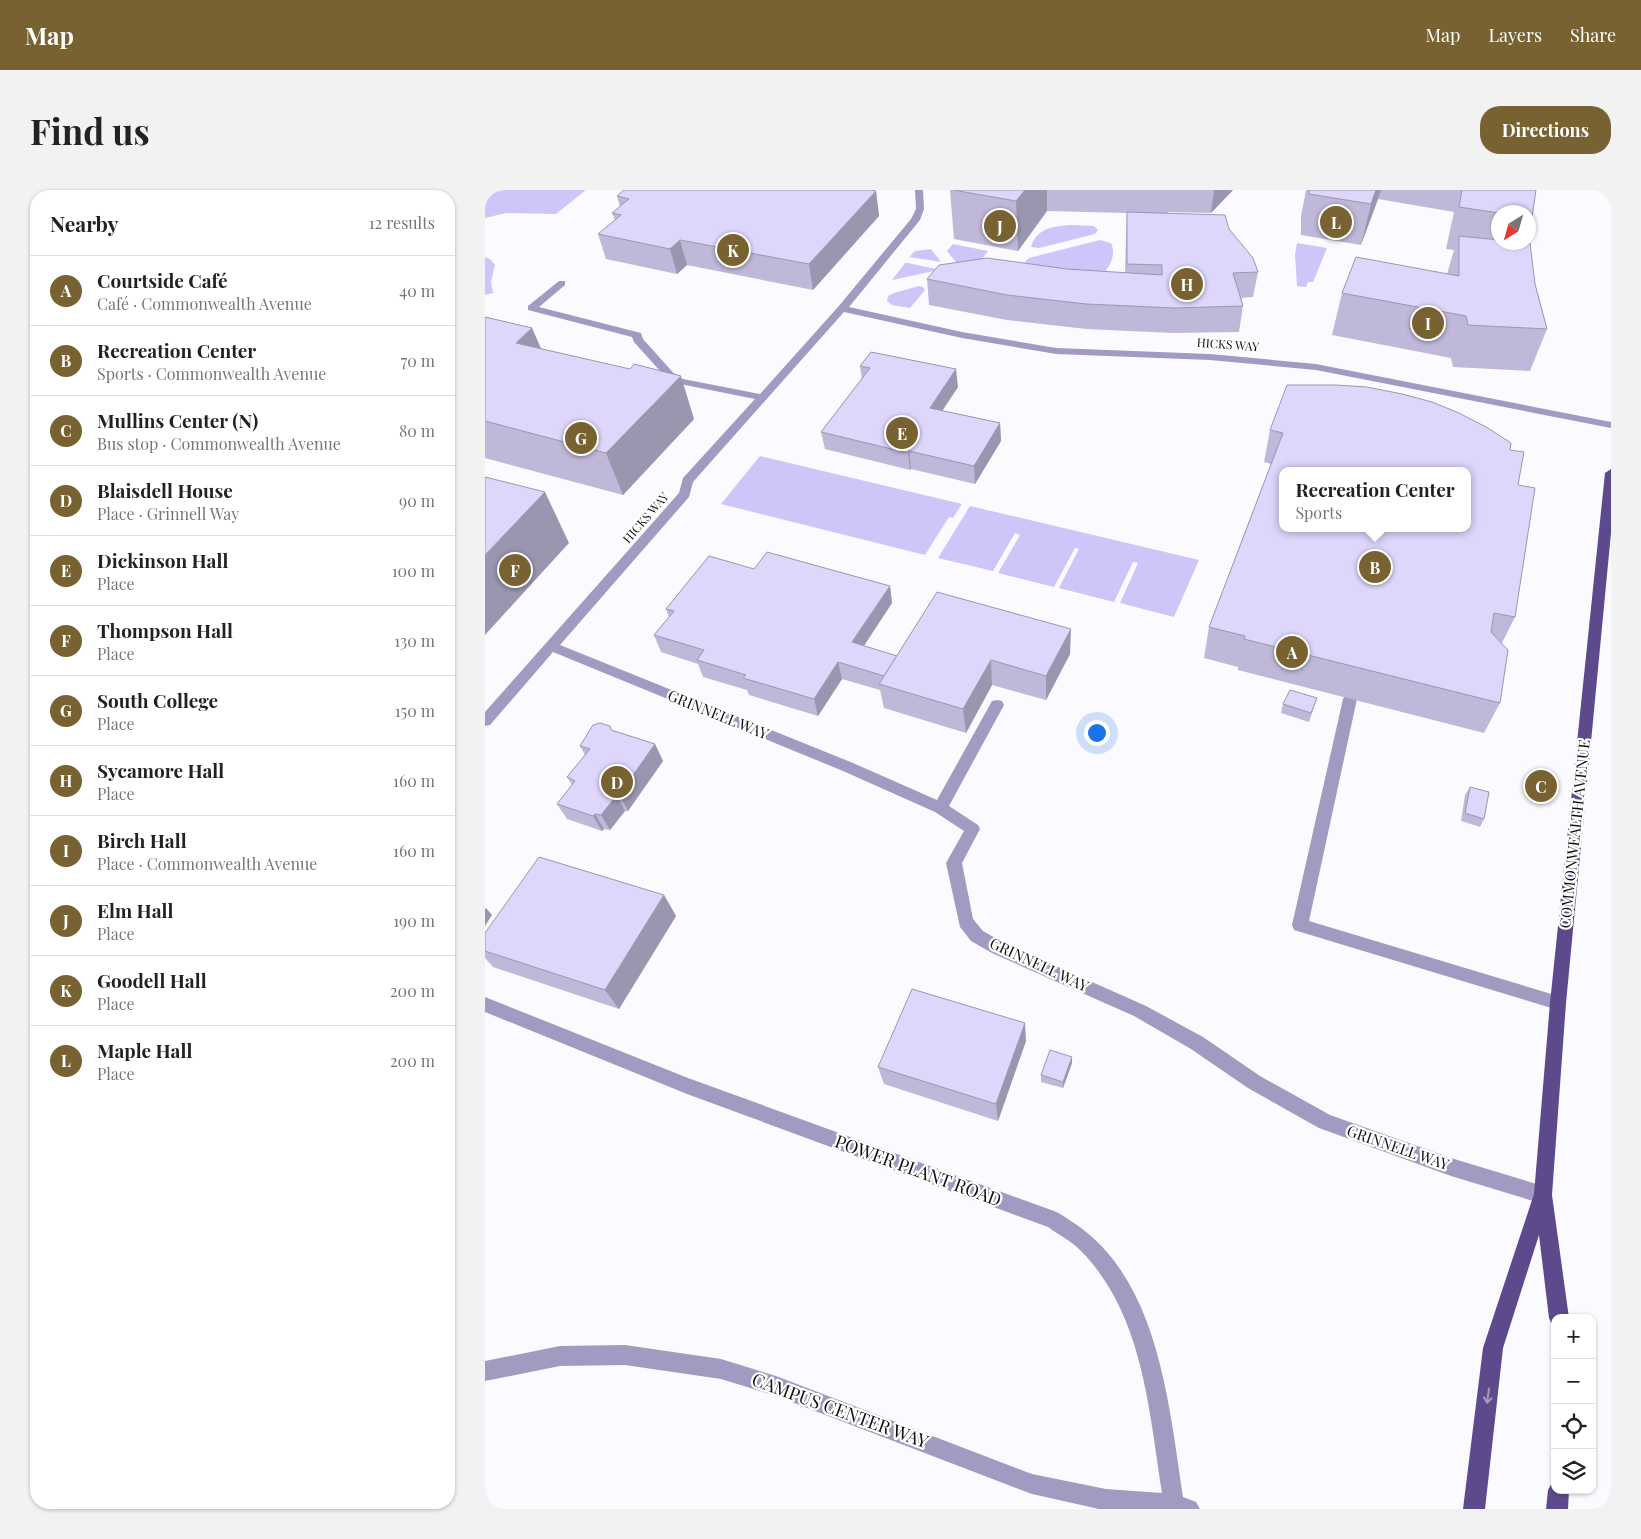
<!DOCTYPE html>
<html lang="en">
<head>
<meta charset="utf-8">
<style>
  :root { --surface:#fff; --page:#f2f2f2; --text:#222; --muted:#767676; --line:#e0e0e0; --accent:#796232 }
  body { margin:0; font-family:"Playfair Display",serif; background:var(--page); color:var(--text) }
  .controls { position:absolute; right:15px; bottom:15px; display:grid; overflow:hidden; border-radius:10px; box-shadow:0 1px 4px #0004 }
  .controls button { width:45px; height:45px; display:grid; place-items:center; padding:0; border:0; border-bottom:1px solid var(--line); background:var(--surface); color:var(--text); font:25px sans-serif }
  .compass { position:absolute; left:1006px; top:15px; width:45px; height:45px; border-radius:50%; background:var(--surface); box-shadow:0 1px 4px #0004; rotate:217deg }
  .you { position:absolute; left:611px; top:542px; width:18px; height:18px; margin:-12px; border:4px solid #fff; border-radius:50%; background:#1a73e8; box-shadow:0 0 0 8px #1a73e833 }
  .badge { display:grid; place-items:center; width:32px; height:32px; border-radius:50%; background:var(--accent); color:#fff; font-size:16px; font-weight:700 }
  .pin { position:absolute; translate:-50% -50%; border:2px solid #fff; box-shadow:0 1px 5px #0006 }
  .popup { position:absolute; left:794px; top:277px; width:192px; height:65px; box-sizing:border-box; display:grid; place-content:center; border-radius:10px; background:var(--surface); filter:drop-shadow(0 1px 4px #0005); font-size:16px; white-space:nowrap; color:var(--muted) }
  .popup b { font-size:19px; color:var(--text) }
  .popup::after { content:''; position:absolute; left:50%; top:100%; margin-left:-10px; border:10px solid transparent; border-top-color:var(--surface) }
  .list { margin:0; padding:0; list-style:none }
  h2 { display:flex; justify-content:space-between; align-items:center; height:65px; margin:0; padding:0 20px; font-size:21px }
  h2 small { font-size:16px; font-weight:400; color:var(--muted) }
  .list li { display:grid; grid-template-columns:32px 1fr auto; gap:15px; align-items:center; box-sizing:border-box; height:70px; padding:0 20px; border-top:1px solid var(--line) }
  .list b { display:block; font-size:19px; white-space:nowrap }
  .list p { margin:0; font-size:16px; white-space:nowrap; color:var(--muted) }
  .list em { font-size:16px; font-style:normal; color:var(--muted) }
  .icon { flex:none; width:28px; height:28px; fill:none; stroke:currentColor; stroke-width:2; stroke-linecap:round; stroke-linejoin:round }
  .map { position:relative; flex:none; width:1126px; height:1319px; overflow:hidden; border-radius:20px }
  header { display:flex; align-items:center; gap:30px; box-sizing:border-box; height:70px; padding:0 25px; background:var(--accent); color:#fff }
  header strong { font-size:24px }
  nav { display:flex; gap:28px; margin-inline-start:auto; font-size:18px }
  .intro { display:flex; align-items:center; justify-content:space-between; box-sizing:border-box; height:120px; padding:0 30px }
  h1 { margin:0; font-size:35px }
  .button { padding:12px 22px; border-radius:20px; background:var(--accent); color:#fff; font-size:18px; font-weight:700 }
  main { display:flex; gap:30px; padding:0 30px }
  aside { flex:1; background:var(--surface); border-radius:20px; box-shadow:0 1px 4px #0004 }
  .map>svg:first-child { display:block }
  .green { fill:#d0c5f9 }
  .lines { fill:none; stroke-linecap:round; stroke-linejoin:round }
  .minor { fill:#a29ac1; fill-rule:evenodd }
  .major { fill:#5c4a8c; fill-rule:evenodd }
  .wall { fill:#bfb8d8 }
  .shaded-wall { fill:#9b96b0 }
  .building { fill:#ded6fb; stroke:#9b96b0; fill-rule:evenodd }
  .oneway { stroke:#a59bc0 }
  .labels { text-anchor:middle; stroke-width:4.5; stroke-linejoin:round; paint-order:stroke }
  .far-street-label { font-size:12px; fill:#0f0f10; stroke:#fff }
  .street-label { font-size:15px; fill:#0f0f10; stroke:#fff }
  .near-street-label { font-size:18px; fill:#0f0f10; stroke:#fff }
</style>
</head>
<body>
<header>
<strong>Map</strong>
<nav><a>Map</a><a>Layers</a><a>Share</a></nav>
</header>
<div class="intro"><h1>Find us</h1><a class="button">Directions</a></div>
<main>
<aside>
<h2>Nearby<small>12 results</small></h2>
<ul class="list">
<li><span class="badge">A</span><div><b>Courtside Café</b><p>Café · Commonwealth Avenue</p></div><em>40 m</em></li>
<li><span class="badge">B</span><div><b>Recreation Center</b><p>Sports · Commonwealth Avenue</p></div><em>70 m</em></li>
<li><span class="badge">C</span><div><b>Mullins Center (N)</b><p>Bus stop · Commonwealth Avenue</p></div><em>80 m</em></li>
<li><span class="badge">D</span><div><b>Blaisdell House</b><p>Place · Grinnell Way</p></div><em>90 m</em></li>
<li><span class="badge">E</span><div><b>Dickinson Hall</b><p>Place</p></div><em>100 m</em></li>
<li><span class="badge">F</span><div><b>Thompson Hall</b><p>Place</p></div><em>130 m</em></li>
<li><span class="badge">G</span><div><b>South College</b><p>Place</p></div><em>150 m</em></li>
<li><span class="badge">H</span><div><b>Sycamore Hall</b><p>Place</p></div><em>160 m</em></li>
<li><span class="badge">I</span><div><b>Birch Hall</b><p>Place · Commonwealth Avenue</p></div><em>160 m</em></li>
<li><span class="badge">J</span><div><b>Elm Hall</b><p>Place</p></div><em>190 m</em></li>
<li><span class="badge">K</span><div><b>Goodell Hall</b><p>Place</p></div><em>200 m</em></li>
<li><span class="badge">L</span><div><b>Maple Hall</b><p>Place</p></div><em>200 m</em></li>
</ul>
</aside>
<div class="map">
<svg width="1126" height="1319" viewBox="0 0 1126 1319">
  <rect width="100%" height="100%" fill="#fbfafe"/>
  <g class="green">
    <polygon points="0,0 101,0 71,24 21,23 0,28"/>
    <path d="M586,35l23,1 4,4 -3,4 -56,14 -8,-1c5,-19 23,-21 40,-22z"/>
    <path d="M615,50l11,3c5,11 0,22 -8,31l-77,-3 -1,-9 4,-4z"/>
    <polygon points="812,53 842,58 828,92 823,92 821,97 812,96 810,64"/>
    <polygon points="468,54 503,61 496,70 475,77 462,61"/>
    <polygon points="446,59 456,72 424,67 430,61"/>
    <polygon points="0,67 5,69 10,75 6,92 8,103 0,105"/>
    <polygon points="420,73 423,73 451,79 449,81 407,90"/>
    <polygon points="434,96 438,97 440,100 425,118 407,115 402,111 403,106 409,103"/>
    <polygon points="275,266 477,314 468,328 464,327 440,365 236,314"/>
    <polygon points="485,316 714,370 689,427 635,413 653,373 648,372 629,412 574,398 594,359 590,358 569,397 513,383 535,345 530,343 508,381 453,368"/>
  </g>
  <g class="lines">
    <g class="minor">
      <polygon points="430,0 438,0 439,19 435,30 364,117 477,142 571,158 725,164 831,174 1126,232 1126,238 831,180 725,170 571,164 477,148 359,122 208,292 204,307 75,455 368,573 452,610 507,511 512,510 517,511 519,515 464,616 493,635 495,639 477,673 488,729 498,741 519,753 661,816 718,847 775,886 845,925 966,968 1058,996 1064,999 1067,1005 1064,1011 1058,1014 966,986 834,938 763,898 706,859 649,826 507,763 486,751 475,737 461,673 479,641 450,622 358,581 68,462 5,535 0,536 0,522 194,303 198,288 270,209 185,192 149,152 147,147 43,120 43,116 74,91 80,91 80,95 54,117 156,143 158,149 193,188 275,204 353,117 426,29 431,19"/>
      <polygon points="865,504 870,505 872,509 824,731 1073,806 1079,808 1081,813 1079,818 1073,820 809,740 807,735 858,509 860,505"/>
      <path d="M0,807l203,81 366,133c8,3 15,9 23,14 82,57 92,180 106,272l13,5 4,7h-101l-67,-15 -256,-98 -55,-17 -96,-14 -65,1 -75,15v-20l75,-15 65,-1 96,14 55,17 256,98 74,15 56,4c-13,-83 -19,-178 -80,-241 -9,-10 -23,-17 -34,-25l-361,-133 -202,-82z"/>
    </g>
    <g class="major">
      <polygon points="1126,279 1126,343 1081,813 1067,1005 1084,1128 1070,1128 1070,1136 1067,1135 1064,1128 1054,1045 1018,1158 1000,1319 978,1319 998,1158 1049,1004 1065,813 1120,283"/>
      <polygon points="1070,1291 1070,1300 1084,1300 1083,1319 1061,1319 1063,1300 1067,1293"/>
    </g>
  </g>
  <g class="wall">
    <polygon points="465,0 748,0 726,23 683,22 683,23 744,39 773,82 768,107 756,108 758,116 754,142 688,143 601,139 522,130 444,115 442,89 582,79 640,83 641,47 642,23 562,21 533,61 469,49"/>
    <polygon points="821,0 1051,0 1047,27 1044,36 1044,22 1014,22 1014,52 1050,94 1062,139 1045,181 968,177 966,168 847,145 857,103 962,84 969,60 961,59 969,22 893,9 876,55 816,45 816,26"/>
    <polygon points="391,1 394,26 328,100 202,75 192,84 121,69 113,44 130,30 127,23 135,17 132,6"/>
    <polygon points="0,127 47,138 56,158 209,229 138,305 0,268"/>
    <polygon points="375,176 473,197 457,221 515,233 516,251 490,294 426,279 425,280 340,259 336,242 377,189"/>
    <polygon points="785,240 1025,260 1033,295 1030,427 1017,453 1015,513 999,543 753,480 753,477 719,468 724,437 786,274 779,272"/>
    <polygon points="269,379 405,396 407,413 379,456 412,466 585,464 561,510 507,495 481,543 399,518 395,500 357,489 333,526 264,505 262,500 218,487 213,474 176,462 169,445 184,427 181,419"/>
    <polygon points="832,508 824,532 796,523 798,514"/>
    <polygon points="127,540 170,554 178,571 143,621 140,621 125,640 119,639 117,641 82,629 72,614 87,595 82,587 100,565 95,556"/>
    <polygon points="985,597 999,629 995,637 976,631 980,605"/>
    <polygon points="179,705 191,726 134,819 8,777 0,768 0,743"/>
    <polygon points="541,851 513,931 399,894 393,877"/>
    <polygon points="587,873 578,898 556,892 556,885"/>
  </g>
  <g class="shaded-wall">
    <polygon points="540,0 562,0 562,21 533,61 531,11"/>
    <polygon points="729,0 748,0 726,23"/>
    <polygon points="891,0 896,0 893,9 876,55 886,14"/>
    <polygon points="391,1 394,26 328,100 324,74"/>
    <polygon points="195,50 202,75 192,84 185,59"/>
    <polygon points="47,138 65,181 31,153"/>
    <polygon points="471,179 473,197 447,236 445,218"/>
    <polygon points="196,186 209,229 138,305 121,263"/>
    <polygon points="515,233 516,251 490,294 489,276"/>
    <polygon points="424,261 426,279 425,280 423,263"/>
    <polygon points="60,302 84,353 0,445 0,365"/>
    <polygon points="405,396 407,413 370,469 367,452"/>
    <polygon points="586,439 585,464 561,510 561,486"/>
    <polygon points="506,470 507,495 481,543 478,519"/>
    <polygon points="353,472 357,489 333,526 329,509"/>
    <polygon points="170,554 178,571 143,621 134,605"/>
    <polygon points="132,605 140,621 125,640 116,625"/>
    <polygon points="110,624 119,639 117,641 108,626"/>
    <polygon points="179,705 191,726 134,819 120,800"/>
    <polygon points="1,718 7,725 0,736 0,719"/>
    <polygon points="540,833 541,851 513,931 511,914"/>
    <polygon points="587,867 587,873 578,898 578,892"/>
  </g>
  <g class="building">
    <polygon points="139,0 386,0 391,1 324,74 195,50 185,59 113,44 136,25 127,23 144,9 132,6"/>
    <polygon points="468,0 540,0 531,11"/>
    <polygon points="824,0 891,0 886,14 824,4"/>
    <polygon points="977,0 1051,0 1047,27 1044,27 1044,22 1014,23 974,17"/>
    <polygon points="642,22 740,25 744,39 768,68 773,82 748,83 758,116 690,118 601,114 522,105 442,89 454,75 502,68 582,79 677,85 677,75 642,74"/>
    <polygon points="974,46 1014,50 1014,52 1045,53 1050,94 1062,139 983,135 981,126 857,103 871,67 974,86"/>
    <polygon points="0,127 47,138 31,153 145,179 149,174 196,186 121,263 0,231"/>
    <polygon points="386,162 471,179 445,218 515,233 489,276 424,261 423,263 336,242 385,178 375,176"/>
    <path d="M802,195h49l31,2 35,7 30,8 27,11 29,15 23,15 -1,7 14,2 -6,33 17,3 -20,129 -21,-4 -3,19 17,18 -8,53 -256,-64 1,-3 -36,-9 74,-194 -13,-3zM798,281h184v57h-184z"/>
    <polygon points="0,287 60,302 0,365"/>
    <polygon points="282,362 405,396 367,452 412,466 399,486 353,472 329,509 258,488 261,485 212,470 219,460 169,445 189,421 181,419 224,366 269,379"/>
    <polygon points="452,402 586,439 561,486 506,470 478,519 394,494"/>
    <polygon points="805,500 832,508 826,523 798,514"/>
    <polygon points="115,533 125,536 126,540 170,554 134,605 132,605 116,625 110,624 108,626 72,614 90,591 82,587 105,559 95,556 108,535"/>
    <polygon points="985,597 1004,602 999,629 980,623"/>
    <polygon points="54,667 179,705 120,800 0,761 0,743"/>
    <polygon points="427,799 540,833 511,914 393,877"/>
    <polygon points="565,860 587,867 578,892 556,885"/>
  </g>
  <defs><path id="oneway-shaft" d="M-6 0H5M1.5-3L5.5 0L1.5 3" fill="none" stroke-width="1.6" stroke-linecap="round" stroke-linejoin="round" transform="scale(1.25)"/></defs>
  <use class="oneway" href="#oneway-shaft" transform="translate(1003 1206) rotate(97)"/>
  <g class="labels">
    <g class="far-street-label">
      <text transform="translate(743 155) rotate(4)" y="4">HICKS WAY</text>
      <text transform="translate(161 328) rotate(-49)" y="4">HICKS WAY</text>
    </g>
    <g class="street-label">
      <text transform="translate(233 525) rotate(22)" y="5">GRINNELL WAY</text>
      <text transform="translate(1090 644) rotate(-84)" y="5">COMMONWEALTH AVENUE</text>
      <text transform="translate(554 775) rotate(25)" y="5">GRINNELL WAY</text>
      <text transform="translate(913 958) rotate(19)" y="5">GRINNELL WAY</text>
    </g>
    <g class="near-street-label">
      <text transform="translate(433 981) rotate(20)" y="6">POWER PLANT ROAD</text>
      <text transform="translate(355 1221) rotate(20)" y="6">CAMPUS CENTER WAY</text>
    </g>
  </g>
</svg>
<div class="controls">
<button>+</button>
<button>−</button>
<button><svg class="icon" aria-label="locate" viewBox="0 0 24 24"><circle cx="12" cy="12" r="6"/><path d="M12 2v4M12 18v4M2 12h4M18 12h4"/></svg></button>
<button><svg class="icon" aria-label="layers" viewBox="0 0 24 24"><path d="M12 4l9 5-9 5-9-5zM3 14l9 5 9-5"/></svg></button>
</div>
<svg class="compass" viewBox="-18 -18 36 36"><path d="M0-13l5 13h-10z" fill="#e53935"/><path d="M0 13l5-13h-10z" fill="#767676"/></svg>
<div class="you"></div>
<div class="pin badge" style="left:807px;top:462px">A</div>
<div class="pin badge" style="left:890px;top:377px">B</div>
<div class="popup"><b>Recreation Center</b>Sports</div>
<div class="pin badge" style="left:1056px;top:596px">C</div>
<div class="pin badge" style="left:132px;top:592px">D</div>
<div class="pin badge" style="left:417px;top:243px">E</div>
<div class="pin badge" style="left:30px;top:380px">F</div>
<div class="pin badge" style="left:96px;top:248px">G</div>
<div class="pin badge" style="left:702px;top:94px">H</div>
<div class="pin badge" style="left:943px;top:133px">I</div>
<div class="pin badge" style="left:515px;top:36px">J</div>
<div class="pin badge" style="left:248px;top:60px">K</div>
<div class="pin badge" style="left:851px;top:32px">L</div>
</div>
</main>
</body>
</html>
